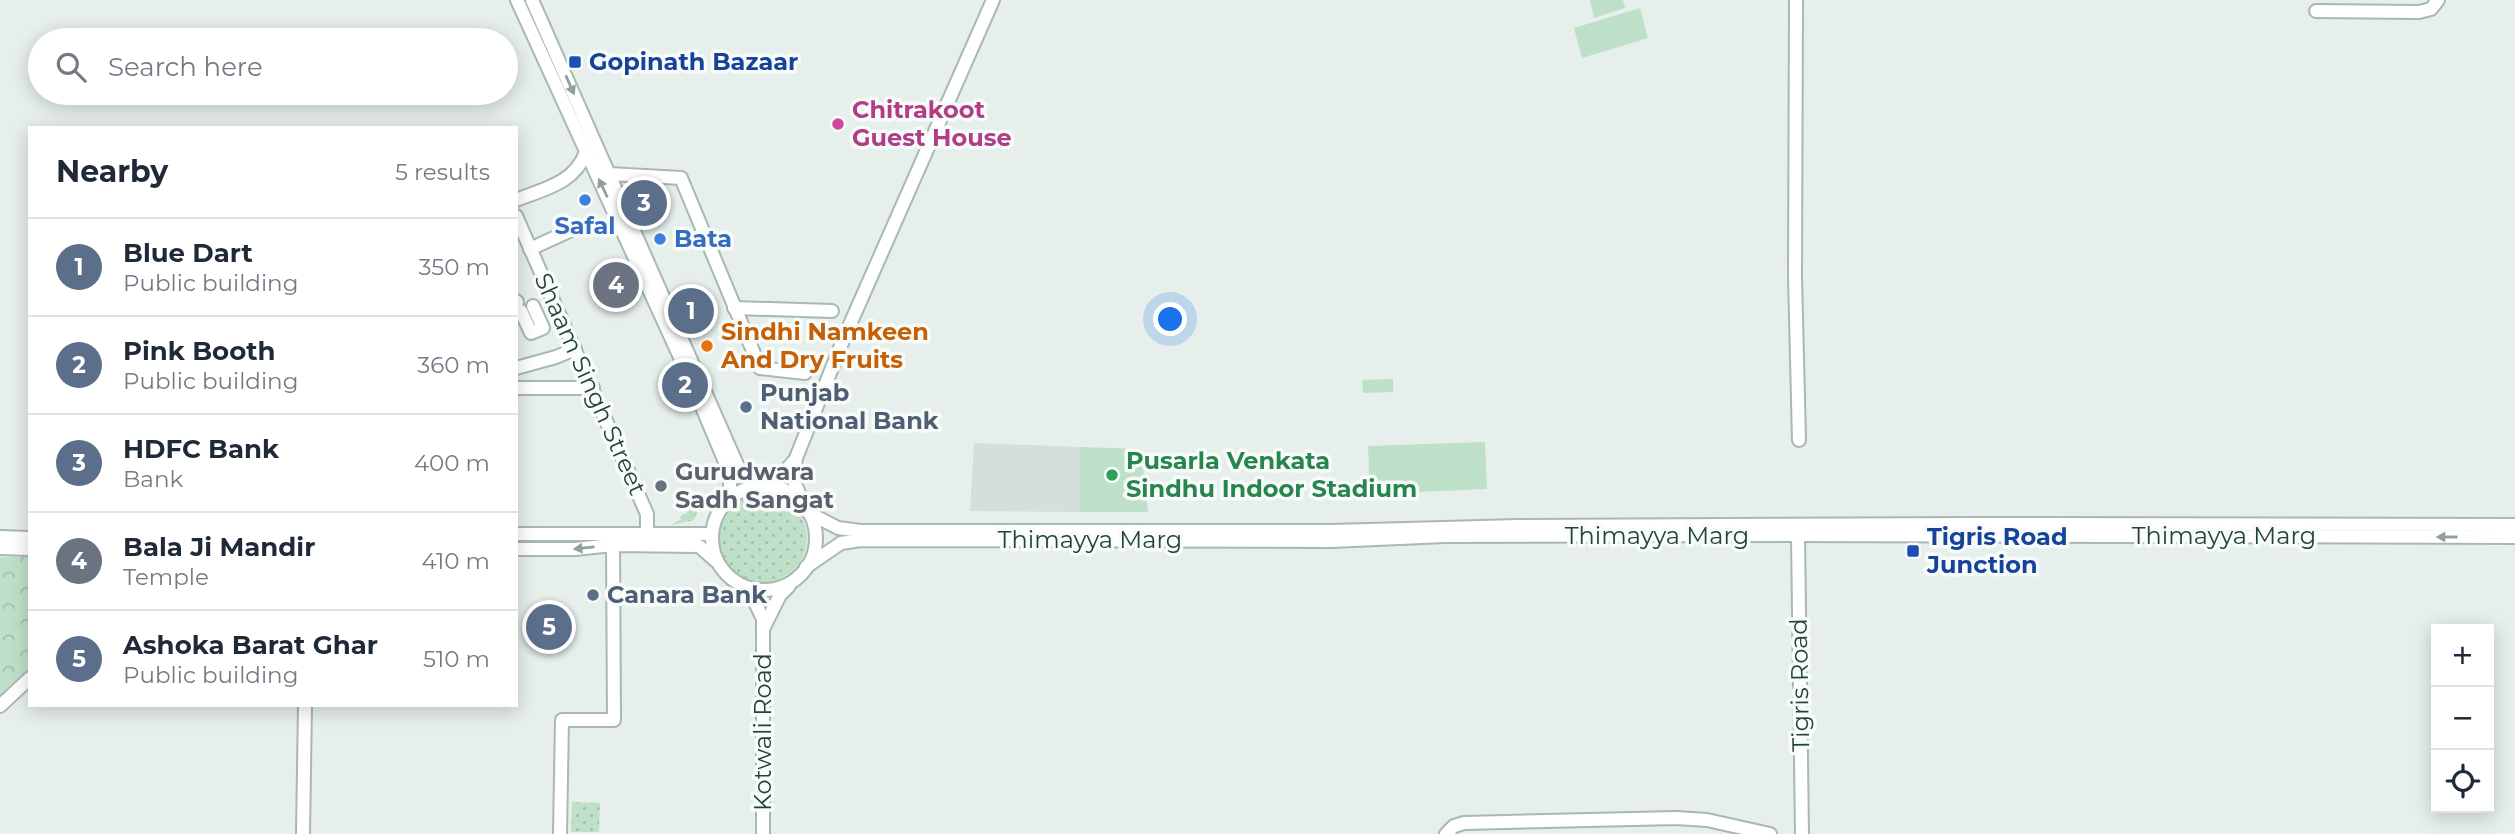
<!DOCTYPE html>
<html lang="en">
<head>
<meta charset="utf-8">
<style>
  :root { --surface:#fff; --page:#f6f6f7; --text:#1f2937; --muted:#747a83; --line:#e0e1e3; --accent:#7f5249 }
  body { margin:0; font-family:Montserrat,sans-serif; background:var(--page); color:var(--text) }
  .controls { position:absolute; right:21px; bottom:21px; display:grid; overflow:hidden; border-radius:0px; box-shadow:0 4px 18px #0003 }
  .controls button { width:63px; height:63px; display:grid; place-items:center; padding:0; border:0; border-bottom:2px solid var(--line); background:var(--surface); color:var(--text); font:35px sans-serif }
  .you { position:absolute; left:1171px; top:320px; width:24px; height:24px; margin:-18px; border:5px solid #fff; border-radius:50%; background:#1a73e8; box-shadow:0 0 0 10px #1a73e833 }
  .badge { display:grid; place-items:center; width:46px; height:46px; border-radius:50%; background:var(--accent); color:#fff; font-size:23px; font-weight:700 }
  .pin { position:absolute; translate:-50% -50%; border:4px solid #fff; box-shadow:0 2px 7px #0006 }
  .list { margin:0; padding:0; list-style:none }
  h2 { display:flex; justify-content:space-between; align-items:center; height:91px; margin:0; padding:0 28px; font-size:30px }
  h2 small { font-size:23px; font-weight:400; color:var(--muted) }
  .list li { display:grid; grid-template-columns:46px 1fr auto; gap:21px; align-items:center; box-sizing:border-box; height:98px; padding:0 28px; border-top:2px solid var(--line) }
  .list b { display:block; font-size:26px; white-space:nowrap }
  .list p { margin:0; font-size:23px; white-space:nowrap; color:var(--muted) }
  .list em { font-size:23px; font-style:normal; color:var(--muted) }
  .icon { flex:none; width:38px; height:38px; fill:none; stroke:currentColor; stroke-width:2; stroke-linecap:round; stroke-linejoin:round }
  .map { position:relative; flex:none; width:2515px; height:834px; overflow:hidden }
  .search { position:absolute; background:var(--surface); box-shadow:0 4px 18px #0003; left:28px; top:28px; width:490px; height:77px; display:flex; align-items:center; gap:18px; box-sizing:border-box; padding:0 24px; border-radius:38px; color:var(--muted); font-size:26px }
  .panel { position:absolute; background:var(--surface); box-shadow:0 4px 18px #0003; left:28px; top:126px; width:490px; height:581px; border-radius:0px }
  .map>svg:first-child { display:block }
  .built { fill:#d4dfda }
  .grass { fill:url(#grass-dots) }
  .park { fill:url(#park-crowns) }
  .pitch { fill:#bfe0c8 }
  .lines { fill:none; stroke-linecap:round; stroke-linejoin:round }
  .minor-casing { stroke:#a8b8b2; stroke-width:16 }
  .minor { stroke:#fff; stroke-width:12 }
  .oneway { fill:#92a09c }
  .transit-dot { fill:#1a4fb4; stroke:#f7fbf9; stroke-width:2.5 }
  .hotel-dot { fill:#d1479c; stroke:#f7fbf9; stroke-width:2.5 }
  .shop-dot { fill:#3f7fe0; stroke:#f7fbf9; stroke-width:2.5 }
  .food-dot { fill:#e8710a; stroke:#f7fbf9; stroke-width:2.5 }
  .service-dot { fill:#5c6f8a; stroke:#f7fbf9; stroke-width:2.5 }
  .leisure-dot { fill:#2e9e5b; stroke:#f7fbf9; stroke-width:2.5 }
  .worship-dot { fill:#6b7280; stroke:#f7fbf9; stroke-width:2.5 }
  .labels { text-anchor:middle; stroke-width:7; stroke-linejoin:round; paint-order:stroke }
  .transit-label { font-size:24px; font-weight:bold; fill:#164399; stroke:#f7fbf9; text-anchor:start }
  .hotel-label { font-size:24px; font-weight:bold; fill:#b23c85; stroke:#f7fbf9; text-anchor:start }
  .shop-label { font-size:24px; font-weight:bold; fill:#366cbe; stroke:#f7fbf9 }
  .food-label { font-size:24px; font-weight:bold; fill:#c56008; stroke:#f7fbf9; text-anchor:start }
  .street-label { font-size:24px; fill:#24423a; stroke:#f7fbf9 }
  .service-label { font-size:24px; font-weight:bold; fill:#4e5e75; stroke:#f7fbf9; text-anchor:start }
  .leisure-label { font-size:24px; font-weight:bold; fill:#27864d; stroke:#f7fbf9; text-anchor:start }
  .worship-label { font-size:24px; font-weight:bold; fill:#5b616d; stroke:#f7fbf9; text-anchor:start }
</style>
</head>
<body>
<div class="map">
<svg width="2515" height="834" viewBox="0 0 2515 834">
  <defs>
    <pattern id="grass-dots" width="8" height="8" patternUnits="userSpaceOnUse" patternTransform="scale(1.75)"><rect width="8" height="8" fill="#bfe0c8"/><path d="M2 2h.1M6 6h.1" fill="none" stroke="#a4c1ad" stroke-width="1.8" stroke-linecap="round"/></pattern>
    <pattern id="park-crowns" width="20" height="18" patternUnits="userSpaceOnUse" patternTransform="scale(1.75)"><rect width="20" height="18" fill="#bfe0c8"/><path d="M2 6a3 3 0 1 1 6 0M12 15a3 3 0 1 1 6 0" fill="none" stroke="#a4c1ad"/></pattern>
  </defs>
  <rect width="100%" height="100%" fill="#e6efeb"/>
  <polygon class="built" points="974,443 1080,447 1080,512 970,511"/>
  <g class="grass">
    <circle cx="763" cy="538" r="44"/>
    <polygon points="700,506 701,510 698,510 694,520 672,525 681,519 680,517 689,511 689,509"/>
    <polygon points="572,802 600,803 599,832 571,832"/>
  </g>
  <polygon class="park" points="0,557 30,557 30,670 0,698"/>
  <g class="pitch">
    <polygon points="1590,0 1623,0 1625,8 1594,18"/>
    <polygon points="1640,8 1648,38 1582,58 1574,28"/>
    <polygon points="1393,379 1393,392 1363,393 1362,380"/>
    <polygon points="1485,442 1487,489 1370,494 1368,446"/>
    <polygon points="1080,447 1141,449 1148,512 1080,512"/>
  </g>
  <g class="lines">
    <defs>
      <g id="minor">
        <polyline points="517,0 694,388 730,474 730,490 726,502"/>
        <polyline points="532,0 739,469 763,486"/>
        <polyline points="1796,0 1795,277 1799,440"/>
        <polyline points="2316,11 2419,12 2431,9 2438,0"/>
        <polyline points="609,174 681,178 760,368 805,373"/>
        <path d="M516,200c28,-11 59,-17 70,-48"/>
        <polyline points="516,216 647,514 647,533"/>
        <polyline points="530,249 580,226"/>
        <polyline points="516,301 517,302"/>
        <polyline points="734,308 832,311"/>
        <polyline points="521,311 531,333 543,328 533,306"/>
        <polyline points="516,368 556,357 575,349"/>
        <polyline points="516,388 593,388"/>
        <circle cx="764" cy="538" r="52"/>
        <polyline points="771,487 794,461"/>
        <polyline points="803,504 793,478 796,458 844,338 993,0"/>
        <polyline points="809,513 838,528 861,531 1331,531 1518,526 1979,524 2515,525"/>
        <polyline points="516,534 712,534"/>
        <polyline points="1798,536 1802,834"/>
        <polyline points="0,537 30,538"/>
        <polyline points="0,548 30,549"/>
        <polyline points="516,549 575,549 613,545 699,546 716,561"/>
        <polyline points="806,567 841,543 861,540 1331,541 1445,536 1786,535 2515,537"/>
        <polyline points="742,586 751,594 763,619 763,834"/>
        <polyline points="763,629 780,595 789,586"/>
        <polyline points="0,706 30,678"/>
        <polyline points="303,834 305,705"/>
        <polyline points="560,834 562,720 614,720 613,545"/>
        <polyline points="1446,834 1454,826 1464,823 1676,818 1707,820 1770,834"/>
      </g>
    </defs>
    <use href="#minor" class="minor-casing"/>
    <use href="#minor" class="minor"/>
  </g>
  <defs><path id="oneway-solid" d="M-6-.8H1V-3.2L6.5 0L1 3.2V.8H-6Z" transform="scale(1.75)"/></defs>
  <g class="oneway">
    <use href="#oneway-solid" transform="translate(570 85) rotate(66)"/>
    <use href="#oneway-solid" transform="translate(603 188) rotate(-115)"/>
    <use href="#oneway-solid" transform="translate(2447 537) rotate(-180)"/>
    <use href="#oneway-solid" transform="translate(584 548) rotate(174)"/>
  </g>
  <g class="transit-dot">
    <rect x="568" y="55" width="14" height="14" rx="3.5"/>
    <rect x="1906" y="544" width="14" height="14" rx="3.5"/>
  </g>
  <circle class="hotel-dot" cx="838" cy="124" r="7"/>
  <g class="shop-dot">
    <circle cx="585" cy="200" r="7"/>
    <circle cx="660" cy="239" r="7"/>
  </g>
  <circle class="food-dot" cx="707" cy="346" r="7"/>
  <g class="service-dot">
    <circle cx="746" cy="407" r="7"/>
    <circle cx="593" cy="595" r="7"/>
  </g>
  <circle class="leisure-dot" cx="1112" cy="475" r="7"/>
  <circle class="worship-dot" cx="661" cy="486" r="7"/>
  <g class="labels">
    <g class="transit-label">
      <text x="589" y="70">Gopinath Bazaar</text>
      <text x="1927" y="545">Tigris Road<tspan x="1927" dy="28">Junction</tspan></text>
    </g>
    <g class="hotel-label">
      <text x="852" y="118">Chitrakoot<tspan x="852" dy="28">Guest House</tspan></text>
    </g>
    <g class="shop-label">
      <text x="585" y="234">Safal</text>
      <text x="674" y="247" text-anchor="start">Bata</text>
    </g>
    <g class="food-label">
      <text x="721" y="340">Sindhi Namkeen<tspan x="721" dy="28">And Dry Fruits</tspan></text>
    </g>
    <g class="street-label">
      <text transform="translate(590 384) rotate(66)" y="8">Shaam Singh Street</text>
      <text x="1657" y="544">Thimayya Marg</text>
      <text x="2224" y="544">Thimayya Marg</text>
      <text x="1090" y="548">Thimayya Marg</text>
      <text transform="translate(1800 685) rotate(-91)" y="8">Tigris Road</text>
      <text transform="translate(763 732) rotate(-90)" y="8">Kotwali Road</text>
    </g>
    <g class="service-label">
      <text x="760" y="401">Punjab<tspan x="760" dy="28">National Bank</tspan></text>
      <text x="607" y="603">Canara Bank</text>
    </g>
    <g class="leisure-label">
      <text x="1126" y="469">Pusarla Venkata<tspan x="1126" dy="28">Sindhu Indoor Stadium</tspan></text>
    </g>
    <g class="worship-label">
      <text x="675" y="480">Gurudwara<tspan x="675" dy="28">Sadh Sangat</tspan></text>
    </g>
  </g>
</svg>
<div class="controls">
<button>+</button>
<button>−</button>
<button><svg class="icon" aria-label="locate" viewBox="0 0 24 24"><circle cx="12" cy="12" r="6"/><path d="M12 2v4M12 18v4M2 12h4M18 12h4"/></svg></button>
</div>
<div class="you"></div>
<div class="pin badge" style="left:691px;top:311px;background:#5c6f8a">1</div>
<div class="pin badge" style="left:685px;top:385px;background:#5c6f8a">2</div>
<div class="pin badge" style="left:644px;top:203px;background:#5c6f8a">3</div>
<div class="pin badge" style="left:616px;top:285px;background:#6b7280">4</div>
<div class="pin badge" style="left:549px;top:627px;background:#5c6f8a">5</div>
<div class="search"><svg class="icon" aria-label="search" viewBox="0 0 24 24"><circle cx="10" cy="10" r="6"/><path d="M15 15l6 6"/></svg>Search here</div>
<section class="panel">
<h2>Nearby<small>5 results</small></h2>
<ul class="list">
<li><span class="badge" style="background:#5c6f8a">1</span><div><b>Blue Dart</b><p>Public building</p></div><em>350 m</em></li>
<li><span class="badge" style="background:#5c6f8a">2</span><div><b>Pink Booth</b><p>Public building</p></div><em>360 m</em></li>
<li><span class="badge" style="background:#5c6f8a">3</span><div><b>HDFC Bank</b><p>Bank</p></div><em>400 m</em></li>
<li><span class="badge" style="background:#6b7280">4</span><div><b>Bala Ji Mandir</b><p>Temple</p></div><em>410 m</em></li>
<li><span class="badge" style="background:#5c6f8a">5</span><div><b>Ashoka Barat Ghar</b><p>Public building</p></div><em>510 m</em></li>
</ul>
</section>
</div>
</body>
</html>
